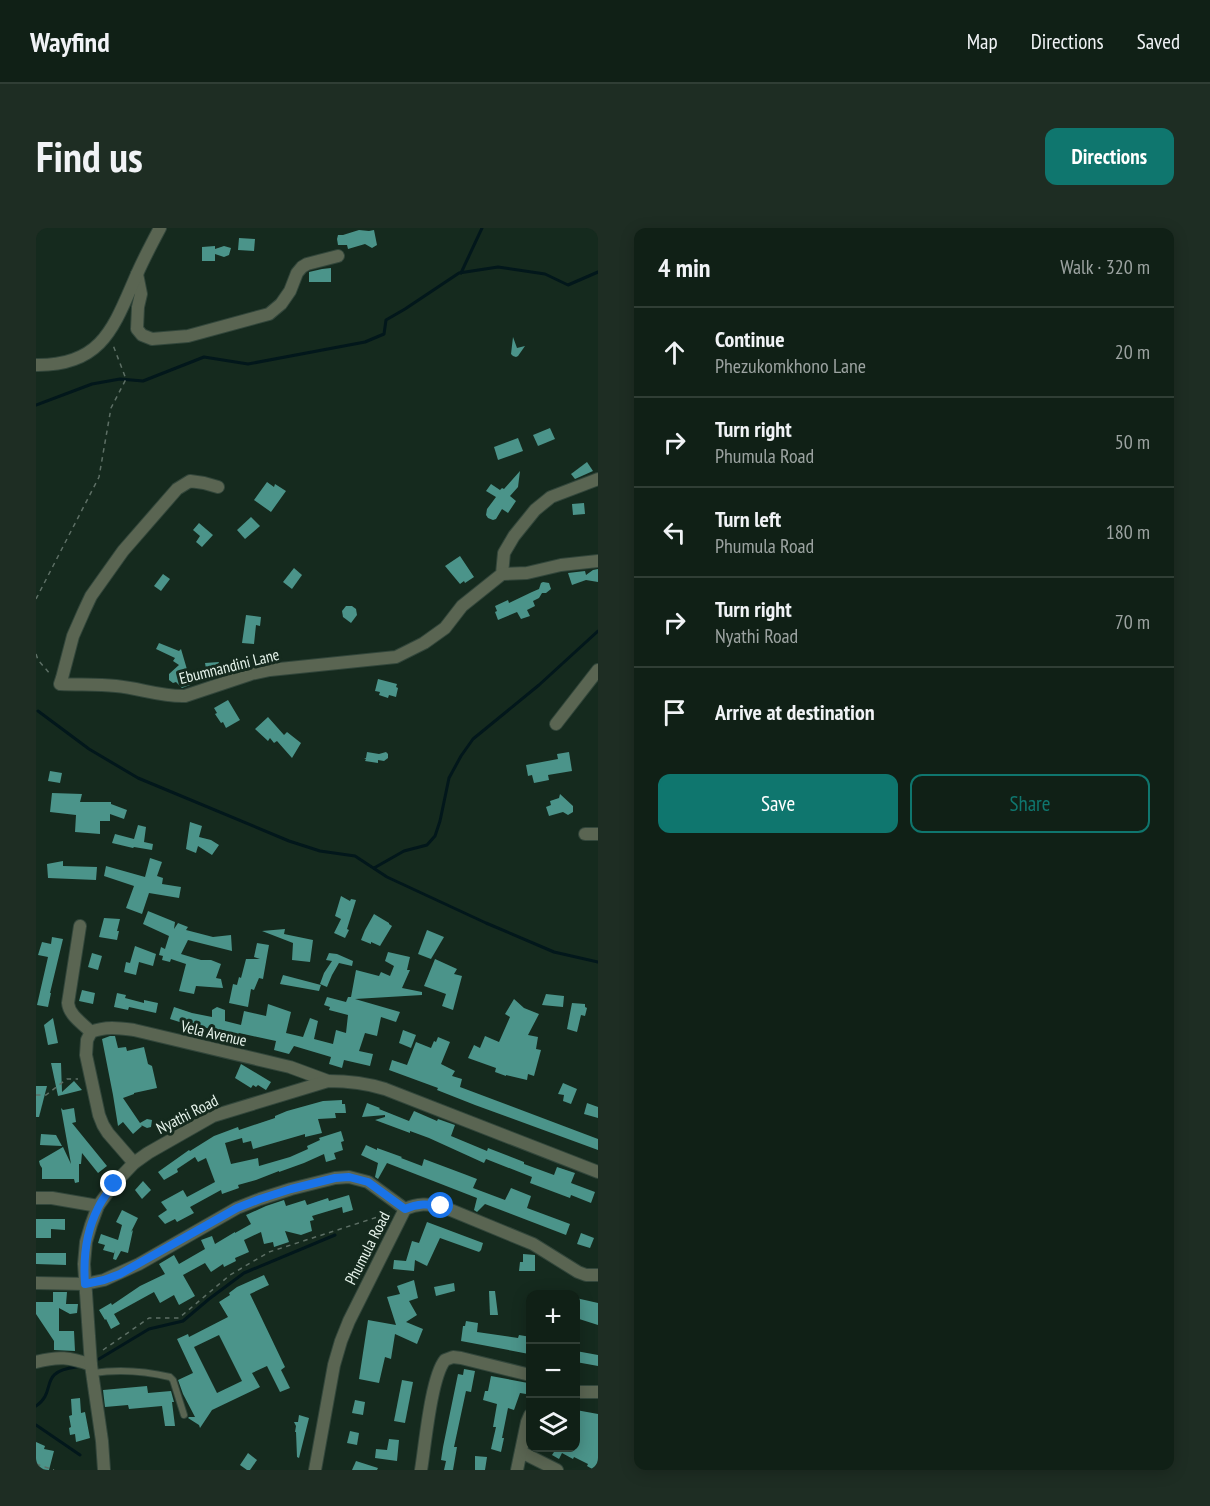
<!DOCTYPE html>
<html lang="en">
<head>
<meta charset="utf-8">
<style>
  :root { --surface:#102016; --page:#1e2d23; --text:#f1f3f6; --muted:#9ca3a1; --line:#303e35; --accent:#0f766e }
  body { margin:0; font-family:"PT Sans Narrow",sans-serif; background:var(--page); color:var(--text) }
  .controls { position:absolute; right:18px; bottom:18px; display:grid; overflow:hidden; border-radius:12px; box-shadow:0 3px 15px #0003 }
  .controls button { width:54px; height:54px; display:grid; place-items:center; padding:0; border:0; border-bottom:2px solid var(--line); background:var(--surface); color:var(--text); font:30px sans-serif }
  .stop { position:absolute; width:18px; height:18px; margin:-14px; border:4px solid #1a73e8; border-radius:50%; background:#fff }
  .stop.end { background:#1a73e8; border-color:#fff; box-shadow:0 2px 6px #0008 }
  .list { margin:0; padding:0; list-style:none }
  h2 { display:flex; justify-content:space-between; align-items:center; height:78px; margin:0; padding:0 24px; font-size:26px }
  h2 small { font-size:20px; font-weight:400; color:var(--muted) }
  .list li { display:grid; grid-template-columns:39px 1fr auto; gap:18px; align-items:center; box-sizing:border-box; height:90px; padding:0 24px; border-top:2px solid var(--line) }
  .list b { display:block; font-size:22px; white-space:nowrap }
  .list p { margin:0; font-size:20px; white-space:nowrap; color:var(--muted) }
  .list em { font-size:20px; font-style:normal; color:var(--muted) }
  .actions { display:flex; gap:12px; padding:18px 24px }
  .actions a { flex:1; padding:14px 0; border:2px solid var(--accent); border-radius:12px; text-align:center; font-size:21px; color:var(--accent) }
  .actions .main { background:var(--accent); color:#fff }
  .icon { flex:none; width:33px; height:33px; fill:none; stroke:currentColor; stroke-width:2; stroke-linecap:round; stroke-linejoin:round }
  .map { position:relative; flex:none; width:562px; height:1242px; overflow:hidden; border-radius:12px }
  header { display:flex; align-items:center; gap:36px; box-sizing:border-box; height:84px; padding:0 30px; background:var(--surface); border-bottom:2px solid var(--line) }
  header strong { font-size:28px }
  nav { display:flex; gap:33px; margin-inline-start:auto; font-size:21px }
  .intro { display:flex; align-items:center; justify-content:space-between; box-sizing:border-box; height:144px; padding:0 36px }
  h1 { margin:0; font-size:42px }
  .button { padding:15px 27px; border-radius:12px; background:var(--accent); color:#fff; font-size:21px; font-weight:700 }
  main { display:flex; gap:36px; padding:0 36px }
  aside { flex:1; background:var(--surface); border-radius:12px; box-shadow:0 3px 15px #0003 }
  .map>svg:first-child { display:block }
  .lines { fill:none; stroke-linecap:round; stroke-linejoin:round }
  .stream { stroke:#02171b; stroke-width:3 }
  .building { fill:#4b948a; fill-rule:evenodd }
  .service-casing { stroke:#32463b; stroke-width:8 }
  .minor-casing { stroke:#32463b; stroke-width:14 }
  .path { stroke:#5d6f65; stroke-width:1.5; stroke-dasharray:4.5 4.5; stroke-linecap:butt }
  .service { stroke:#5a6552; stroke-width:6 }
  .minor { stroke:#5a6552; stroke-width:12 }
  .route { stroke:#1a73e8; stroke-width:8 }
  .labels { text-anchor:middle; stroke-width:6; stroke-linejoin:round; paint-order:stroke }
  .street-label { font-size:16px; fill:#e7f4ec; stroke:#152a1e }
</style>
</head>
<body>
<header>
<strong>Wayfind</strong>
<nav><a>Map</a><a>Directions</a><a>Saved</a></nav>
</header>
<div class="intro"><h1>Find us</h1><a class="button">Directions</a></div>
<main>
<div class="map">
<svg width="562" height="1242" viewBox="0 0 562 1242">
  <rect width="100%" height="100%" fill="#152a1e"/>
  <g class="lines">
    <g class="stream">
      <polyline points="425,45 446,0"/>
      <polyline points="0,177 56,156 84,151 107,153 168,129 212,136 329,114 348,106 350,92 369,81 423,45 462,39 509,46 532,57 562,44"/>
      <polyline points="2,483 53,521 102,550 253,613 284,623 319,628 351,649 450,695 518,724 562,734"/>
      <polyline points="338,640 368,623 391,617 399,608 404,593 413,550 425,528 437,511 503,457 562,403"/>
      <polyline points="63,1131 113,1101 147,1093 173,1071 208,1045 299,1007"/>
      <path d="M0,1178c22,-15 1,-34 40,-39"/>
      <polyline points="0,1197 44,1227"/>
    </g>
  </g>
  <g class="building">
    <polygon points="323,2 333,3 338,2 341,17 336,20 329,16 312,21 311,17 302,17 301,11 302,7 307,7"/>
    <polygon points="203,10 219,11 218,23 202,22"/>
    <polygon points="179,18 179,21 188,18 195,20 193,27 188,29 179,26 179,33 166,33 166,19"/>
    <polygon points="295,40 295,54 273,54 273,44 286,41"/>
    <polygon points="477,109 481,120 489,118 482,128 480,129 477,128 475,126"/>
    <polygon points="514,200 519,211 502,218 497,207"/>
    <polygon points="482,210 487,223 462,232 458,219"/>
    <polygon points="551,234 557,243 539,251 535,246"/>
    <polygon points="484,243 482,259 474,268 480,273 472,285 466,281 460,291 457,292 452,290 450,287 451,281 460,269 450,263 455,256 464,262 466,260 468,261"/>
    <polygon points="231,254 238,259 239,256 250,263 235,284 218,272"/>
    <polygon points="548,275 549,286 537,287 536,276"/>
    <polygon points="215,289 224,298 209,311 201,302"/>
    <polygon points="163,295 177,307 166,319 160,314 164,308 157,302"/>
    <polygon points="424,328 438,349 429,355 428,353 424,356 409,338"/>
    <polygon points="258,340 266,347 256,361 247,354"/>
    <polygon points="562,341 562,354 550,352 536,357 532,345 549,343 550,347 557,342"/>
    <polygon points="127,346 134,351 125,363 118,358"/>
    <polygon points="507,354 513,355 515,361 510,365 506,365 503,370 497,373 499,378 491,382 494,388 485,391 481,384 462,392 459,384 461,383 459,378 472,372 473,375 496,364 503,361 505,355"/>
    <polygon points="310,378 316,378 320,381 321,387 315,395 307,389 306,383"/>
    <polygon points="210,387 225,389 224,398 220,397 218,416 206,415"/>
    <polygon points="123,415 143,423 145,421 155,455 154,457 146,460 140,454 137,455 133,452 133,446 143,437 137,433 139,430 120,421"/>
    <polygon points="183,434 176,450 172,452 169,435"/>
    <polygon points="342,451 361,456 360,459 362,460 360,469 353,467 352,470 343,467 344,464 339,463"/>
    <polygon points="192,472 204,492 190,500 187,494 185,495 179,486 181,485 178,480"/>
    <polygon points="232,489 248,507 251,504 265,515 256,530 241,513 238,515 234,510 232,513 219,501"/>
    <polygon points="331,524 343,526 350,524 352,526 352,530 348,533 342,532 342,535 329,533 330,531 328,531 330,530"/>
    <polygon points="533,524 536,543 512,547 513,552 498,555 496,547 492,548 490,537 522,531 521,526"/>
    <polygon points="14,543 26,545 24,555 12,553"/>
    <polygon points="16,565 46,566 44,574 75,574 75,576 91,582 88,591 74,586 74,593 64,593 64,606 39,604 40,587 14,584"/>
    <polygon points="524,566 537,578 537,584 532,587 527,584 513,588 510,579 515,577 514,573 523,570"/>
    <polygon points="154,594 166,598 163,609 175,612 183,617 176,627 162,618 160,625 150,621"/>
    <polygon points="102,597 110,599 108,614 117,616 116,622 98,619 97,620 76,615 79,606 98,611"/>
    <polygon points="114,630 126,634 121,648 127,650 126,656 145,659 143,670 113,665 106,686 90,680 98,658 68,648 70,638 109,649"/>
    <polygon points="27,633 27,638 61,639 60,652 12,650 11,636"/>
    <polygon points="305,668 314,673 315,671 320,672 311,701 313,702 309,710 298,705 305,691 299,688"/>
    <polygon points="112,683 139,694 138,701 142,695 152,699 150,702 177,709 195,707 196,723 152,712 145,726 165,732 175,732 185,736 180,750 185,751 187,760 160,758 158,766 143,763 150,736 135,731 134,734 126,732 127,728 123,727 125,719 129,721 133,708 107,696"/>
    <polygon points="338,686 353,695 353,696 356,698 344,718 335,714 335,716 325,712 329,702"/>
    <polygon points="68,690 84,691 81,703 83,703 81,712 63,709"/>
    <polygon points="249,701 248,706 277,712 274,734 256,732 257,715 226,703"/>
    <polygon points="391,702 408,709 395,731 382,726"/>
    <polygon points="16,709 27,711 14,765 15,765 12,779 1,777 12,729 2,727 6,714 15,716"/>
    <polygon points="221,715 233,717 227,751 223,750 218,762 215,761 212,779 193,775 197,756 201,757 203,749 205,750 210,731 224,731 218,729"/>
    <polygon points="99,718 120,726 117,738 103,734 100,747 88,744 90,734 94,735"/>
    <polygon points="352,724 374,729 371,742 374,742 366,760 386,764 386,767 319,771 364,784 360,794 345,789 341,808 329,805 323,823 337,826 334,838 308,832 306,840 293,836 295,829 258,818 253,826 238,822 240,813 203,805 202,807 176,803 176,801 150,796 134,791 138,779 156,785 176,789 176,782 181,779 189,782 189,793 205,797 208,783 230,788 232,776 255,784 250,805 267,809 274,790 282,793 278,811 297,816 300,802 310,805 312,787 293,782 294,779 288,777 291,769 310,774 312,769 315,769 320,742 343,748 345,744 354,748 358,738 349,733"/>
    <polygon points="56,725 66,728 62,742 52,739"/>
    <polygon points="293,725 301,726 317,733 316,738 303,735 296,747 291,759 284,756 288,745 296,733 290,732"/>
    <polygon points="399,731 421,741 418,746 426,748 417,782 406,778 410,766 388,758"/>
    <polygon points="247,747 285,757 283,763 244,756"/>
    <polygon points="46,762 59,765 57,776 43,773"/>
    <polygon points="81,765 90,767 89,770 108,775 108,772 122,775 120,785 93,779 92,782 78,779"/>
    <polygon points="510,766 528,768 527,779 506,777"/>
    <polygon points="478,771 488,780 503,786 492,807 502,809 500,821 505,822 498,848 492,846 491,852 470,847 470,848 459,844 460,840 432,830 438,817 444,820 449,808 463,814 474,789 469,786"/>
    <polygon points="536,775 549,776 549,779 551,780 549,788 545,787 541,804 531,801"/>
    <polygon points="17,790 22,815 12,817 8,797"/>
    <polygon points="367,802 380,807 375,820 363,815"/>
    <polygon points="74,808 79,808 82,820 90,819 91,823 108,819 112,836 116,838 121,860 98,865 98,866 87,870 104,895 111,891 116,892 115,899 111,900 105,897 106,898 97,906 87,894 82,898 77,867 66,811"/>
    <polygon points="402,809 414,814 405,836 419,843 416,848 426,851 424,859 562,911 562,922 439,877 401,862 402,860 353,842 356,832 371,837 380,814 395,820 398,813 400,814"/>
    <polygon points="15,835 25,835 26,864 38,853 46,862 22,868"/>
    <polygon points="205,836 235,854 230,862 222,857 220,859 217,857 215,860 199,850"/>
    <polygon points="527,855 541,861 535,876 527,873 528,867 522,866"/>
    <polygon points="0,858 11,858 3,889 0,889"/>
    <polygon points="306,872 306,876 309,876 310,885 299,885 300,890 282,891 286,905 269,909 269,906 217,921 215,913 207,915 206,910 189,915 195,936 222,930 223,938 254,929 272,921 271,918 284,912 283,910 305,903 308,913 305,914 307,922 298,925 300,931 290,934 288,926 268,935 243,944 243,943 220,952 202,957 203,960 186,966 185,962 154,979 158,985 141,994 139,991 129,996 122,988 131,982 125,974 147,962 151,969 179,954 170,930 162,934 159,929 141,941 142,944 128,952 122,944 153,922 154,923 178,908 202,899 203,902 239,890 239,888 251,883 287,873"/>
    <polygon points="331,875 344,880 343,881 373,893 378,883 401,893 402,891 419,897 415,908 451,923 452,920 488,934 488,936 518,947 521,939 539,945 535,955 559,964 555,975 535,967 534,970 494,955 496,949 450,931 448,935 393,910 374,903 374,905 339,892 349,889 349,887 326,889"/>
    <polygon points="551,875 562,879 562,890 548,886"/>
    <polygon points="25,880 27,882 38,880 40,894 36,895 71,938 62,945 46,925 45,936 43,936 43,954 39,955 38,951 6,951 6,940 4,937 3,933 27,919 35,936"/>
    <polygon points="5,906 20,907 26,918 4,917"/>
    <polygon points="330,917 341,922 341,920 366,929 365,930 386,938 388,931 428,946 441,951 437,960 469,972 475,960 495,968 491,980 534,996 530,1007 449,976 441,984 438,982 441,970 351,935 342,951 339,949 342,935 325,927"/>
    <polygon points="107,953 115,962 106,971 99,962"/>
    <polygon points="313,967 317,982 307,985 306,979 276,988 278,992 274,993 276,1003 265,1007 249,1003 253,1014 238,1019 237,1014 228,1016 225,1004 208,1012 213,1024 199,1030 200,1033 188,1039 187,1036 175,1044 169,1035 147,1047 159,1068 143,1077 138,1067 124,1075 118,1064 78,1086 84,1096 75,1101 70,1091 69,1092 63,1082 75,1075 76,1077 104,1058 129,1046 123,1036 138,1027 143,1036 169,1021 165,1012 176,1008 179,1016 199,1004 199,1005 215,996 210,987 230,978 248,972 250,978 269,972 271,977 292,970 293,973"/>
    <polygon points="86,982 102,990 95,1004 97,1002 92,1025 85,1023 80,1032 77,1031 79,1022 78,1025 67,1022 69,1017 62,1015 65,1006 82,1012 86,997 80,994"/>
    <polygon points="0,991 29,991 29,1002 15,1001 15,1010 0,1010"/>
    <polygon points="391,994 447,1015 445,1022 443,1024 404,1010 391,1038 379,1032 378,1043 357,1041 358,1032 370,1033 376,1013 383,1015"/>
    <polygon points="545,1005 558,1010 554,1020 541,1016"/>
    <polygon points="0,1025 30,1025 30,1037 0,1036"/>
    <polygon points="487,1026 499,1027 499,1043 483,1043 484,1034 487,1034"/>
    <path d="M228,1047l5,10 -19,9 35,73 -4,3 9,18 -10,4 -13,-26 -15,7 8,14 -48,23 -12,18 -1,-3 -11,-7 1,-1h6l-12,-23 -5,-14 15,-7 -16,-34 11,-5 1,3 39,-20 -9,-15 11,-7 -1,-2 8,-6zM183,1107l23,46 -25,12 -23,-46z"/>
    <polygon points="378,1052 382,1070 373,1073 381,1087 370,1094 387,1101 381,1116 359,1106 355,1131 349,1129 343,1155 323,1151 332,1092 360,1097 351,1069 364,1066 361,1058"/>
    <polygon points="418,1055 419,1063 400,1068 398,1059"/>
    <polygon points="453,1063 459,1063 462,1087 454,1087"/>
    <polygon points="17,1064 31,1064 30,1076 42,1076 41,1085 34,1086 23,1080 23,1103 38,1103 39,1123 18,1122 18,1113 0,1086 0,1074 17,1074"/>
    <polygon points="540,1070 562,1075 562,1097 540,1090"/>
    <polygon points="430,1093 442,1095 441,1104 482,1110 483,1107 495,1109 493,1126 425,1113 427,1098 429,1098"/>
    <polygon points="540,1123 562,1127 562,1138 540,1134"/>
    <polygon points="428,1141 439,1143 435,1164 430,1163 418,1219 421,1219 417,1242 408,1242 410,1233 405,1232 407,1219 422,1146 427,1147"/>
    <polygon points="455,1148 492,1155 490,1166 484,1165 478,1182 472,1180 466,1210 468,1210 465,1224 455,1221 460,1199 457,1199 461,1176 447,1172 449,1163 452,1163"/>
    <polygon points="366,1152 377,1154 369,1195 358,1193"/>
    <polygon points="111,1158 112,1165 135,1163 138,1174 136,1174 139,1198 129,1198 126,1178 93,1181 92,1177 69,1179 67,1162"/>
    <polygon points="44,1170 45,1185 49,1184 54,1210 40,1214 39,1206 34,1207 33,1200 35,1199 33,1188 36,1187 35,1171"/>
    <polygon points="319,1172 329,1174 327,1187 316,1185"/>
    <polygon points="540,1182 562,1186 562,1242 558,1242 551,1238 552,1236 538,1229 537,1231 526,1225 523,1231 516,1227 520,1221 517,1220 540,1220"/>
    <polygon points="263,1187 273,1190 263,1230 261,1229 260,1204 259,1204 260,1198 258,1194 262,1194"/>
    <polygon points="314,1203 323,1205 321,1217 311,1215"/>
    <polygon points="353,1211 363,1212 361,1233 339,1230 340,1221 351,1222"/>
    <polygon points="0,1214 9,1218 8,1221 18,1223 13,1242 0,1242"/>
    <polygon points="212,1225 221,1232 214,1242 211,1242 204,1237"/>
    <polygon points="439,1228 451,1229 449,1242 439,1242"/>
    <polygon points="320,1233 342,1240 341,1242 316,1242"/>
  </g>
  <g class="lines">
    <defs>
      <path id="service" d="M57,1145c26,-4 52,-2 77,4l3,3 11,35"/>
      <g id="minor">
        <polyline points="101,46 105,66 102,79 101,101 106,107 116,111 152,108 233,86 245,76 254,63 261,45 266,39 271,36 302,28"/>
        <path d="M0,137c67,1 78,-39 101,-91 7,-16 15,-31 23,-46"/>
        <path d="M182,259l-14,-4 -14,-2 -13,8 -54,62 -32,45 -7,15 -11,25 -11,42 -2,6c18,1 37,0 56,2 23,2 46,11 69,10l66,-22 19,-4 126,-13 28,-14 21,-15 17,-22 40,-32 2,-21 10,-17 21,-26 16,-13 47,-18"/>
        <polyline points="466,346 491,345 525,337 562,333"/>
        <polyline points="520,496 562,442"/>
        <polyline points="549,606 562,606"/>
        <path d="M44,698l-12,77c1,12 14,20 23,29"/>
        <path d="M98,935l-26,-30 -5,-8 -4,-10 -13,-60 1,-15 4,-8c15,-6 28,-4 43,-2l156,37 38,14"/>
        <polyline points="0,970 16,970 62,978"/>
        <path d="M369,981c13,-6 23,-5 36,-3l92,38 45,28 8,3h12"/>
        <polyline points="0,1055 49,1056 68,1052 103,1036 201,980 224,971 255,961 299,950 313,949 332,954 369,981"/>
        <path d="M0,1134c22,-6 34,-5 55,3"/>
        <polyline points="540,1164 562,1164"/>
        <polyline points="485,1224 521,1242"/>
        <path d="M68,1242l-2,-29 -11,-76 -7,-101 2,-22 5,-17 7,-19 16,-22 20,-21 14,-10 65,-37 115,-35c20,0 38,2 57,8l213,83"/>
        <polyline points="279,1242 298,1137 305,1113 313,1093 369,981"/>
        <path d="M385,1242c4,-24 10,-93 24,-110l8,-3 8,1 69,17"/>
        <polyline points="481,1242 491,1194 494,1187"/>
      </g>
    </defs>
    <use href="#service" class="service-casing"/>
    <use href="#minor" class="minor-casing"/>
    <g class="path">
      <polyline points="0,371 63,249 75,180 90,151 77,117"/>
      <polyline points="0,426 2,432 15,447"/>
      <polyline points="0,867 10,867 31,851 42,851"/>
      <polyline points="67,1122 113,1090 143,1090 194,1047 233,1024 354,985"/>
      <polyline points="0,1236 18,1242"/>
    </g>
    <use href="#service" class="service"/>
    <use href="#minor" class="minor"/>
  </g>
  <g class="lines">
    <path class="route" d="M78,956c-5,7 -12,15 -16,24 -12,24 -15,49 -13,76l19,-4 16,-6 117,-66 23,-9 31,-10 44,-11 14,-1 19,5 37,27c13,-6 23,-5 36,-3"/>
  </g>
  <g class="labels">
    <g class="street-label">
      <text transform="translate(193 438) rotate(-14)" y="6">Ebumnandini Lane</text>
      <text transform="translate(178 805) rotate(13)" y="6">Vela Avenue</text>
      <text transform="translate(151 886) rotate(-27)" y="6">Nyathi Road</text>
      <text transform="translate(331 1020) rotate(-63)" y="6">Phumula Road</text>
    </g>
  </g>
</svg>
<div class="controls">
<button>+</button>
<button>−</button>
<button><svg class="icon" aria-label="layers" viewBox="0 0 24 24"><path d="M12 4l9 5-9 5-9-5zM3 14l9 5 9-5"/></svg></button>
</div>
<div class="stop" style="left:405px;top:978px"></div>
<div class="stop end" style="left:78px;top:956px"></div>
</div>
<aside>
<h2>4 min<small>Walk · 320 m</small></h2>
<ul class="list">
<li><svg class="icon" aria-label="ahead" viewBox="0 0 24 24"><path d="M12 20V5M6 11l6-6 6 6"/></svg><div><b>Continue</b><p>Phezukomkhono Lane</p></div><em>20 m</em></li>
<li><svg class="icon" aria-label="right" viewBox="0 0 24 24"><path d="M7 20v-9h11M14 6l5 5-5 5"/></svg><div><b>Turn right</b><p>Phumula Road</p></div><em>50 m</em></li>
<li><svg class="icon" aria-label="left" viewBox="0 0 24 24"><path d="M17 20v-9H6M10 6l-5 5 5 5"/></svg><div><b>Turn left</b><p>Phumula Road</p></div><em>180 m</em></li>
<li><svg class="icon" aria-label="right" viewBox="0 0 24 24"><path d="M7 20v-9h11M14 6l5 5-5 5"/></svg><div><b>Turn right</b><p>Nyathi Road</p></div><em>70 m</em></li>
<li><svg class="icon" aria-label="arrive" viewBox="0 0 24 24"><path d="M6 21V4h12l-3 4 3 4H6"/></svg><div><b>Arrive at destination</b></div></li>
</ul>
<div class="actions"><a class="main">Save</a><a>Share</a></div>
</aside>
</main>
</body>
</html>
